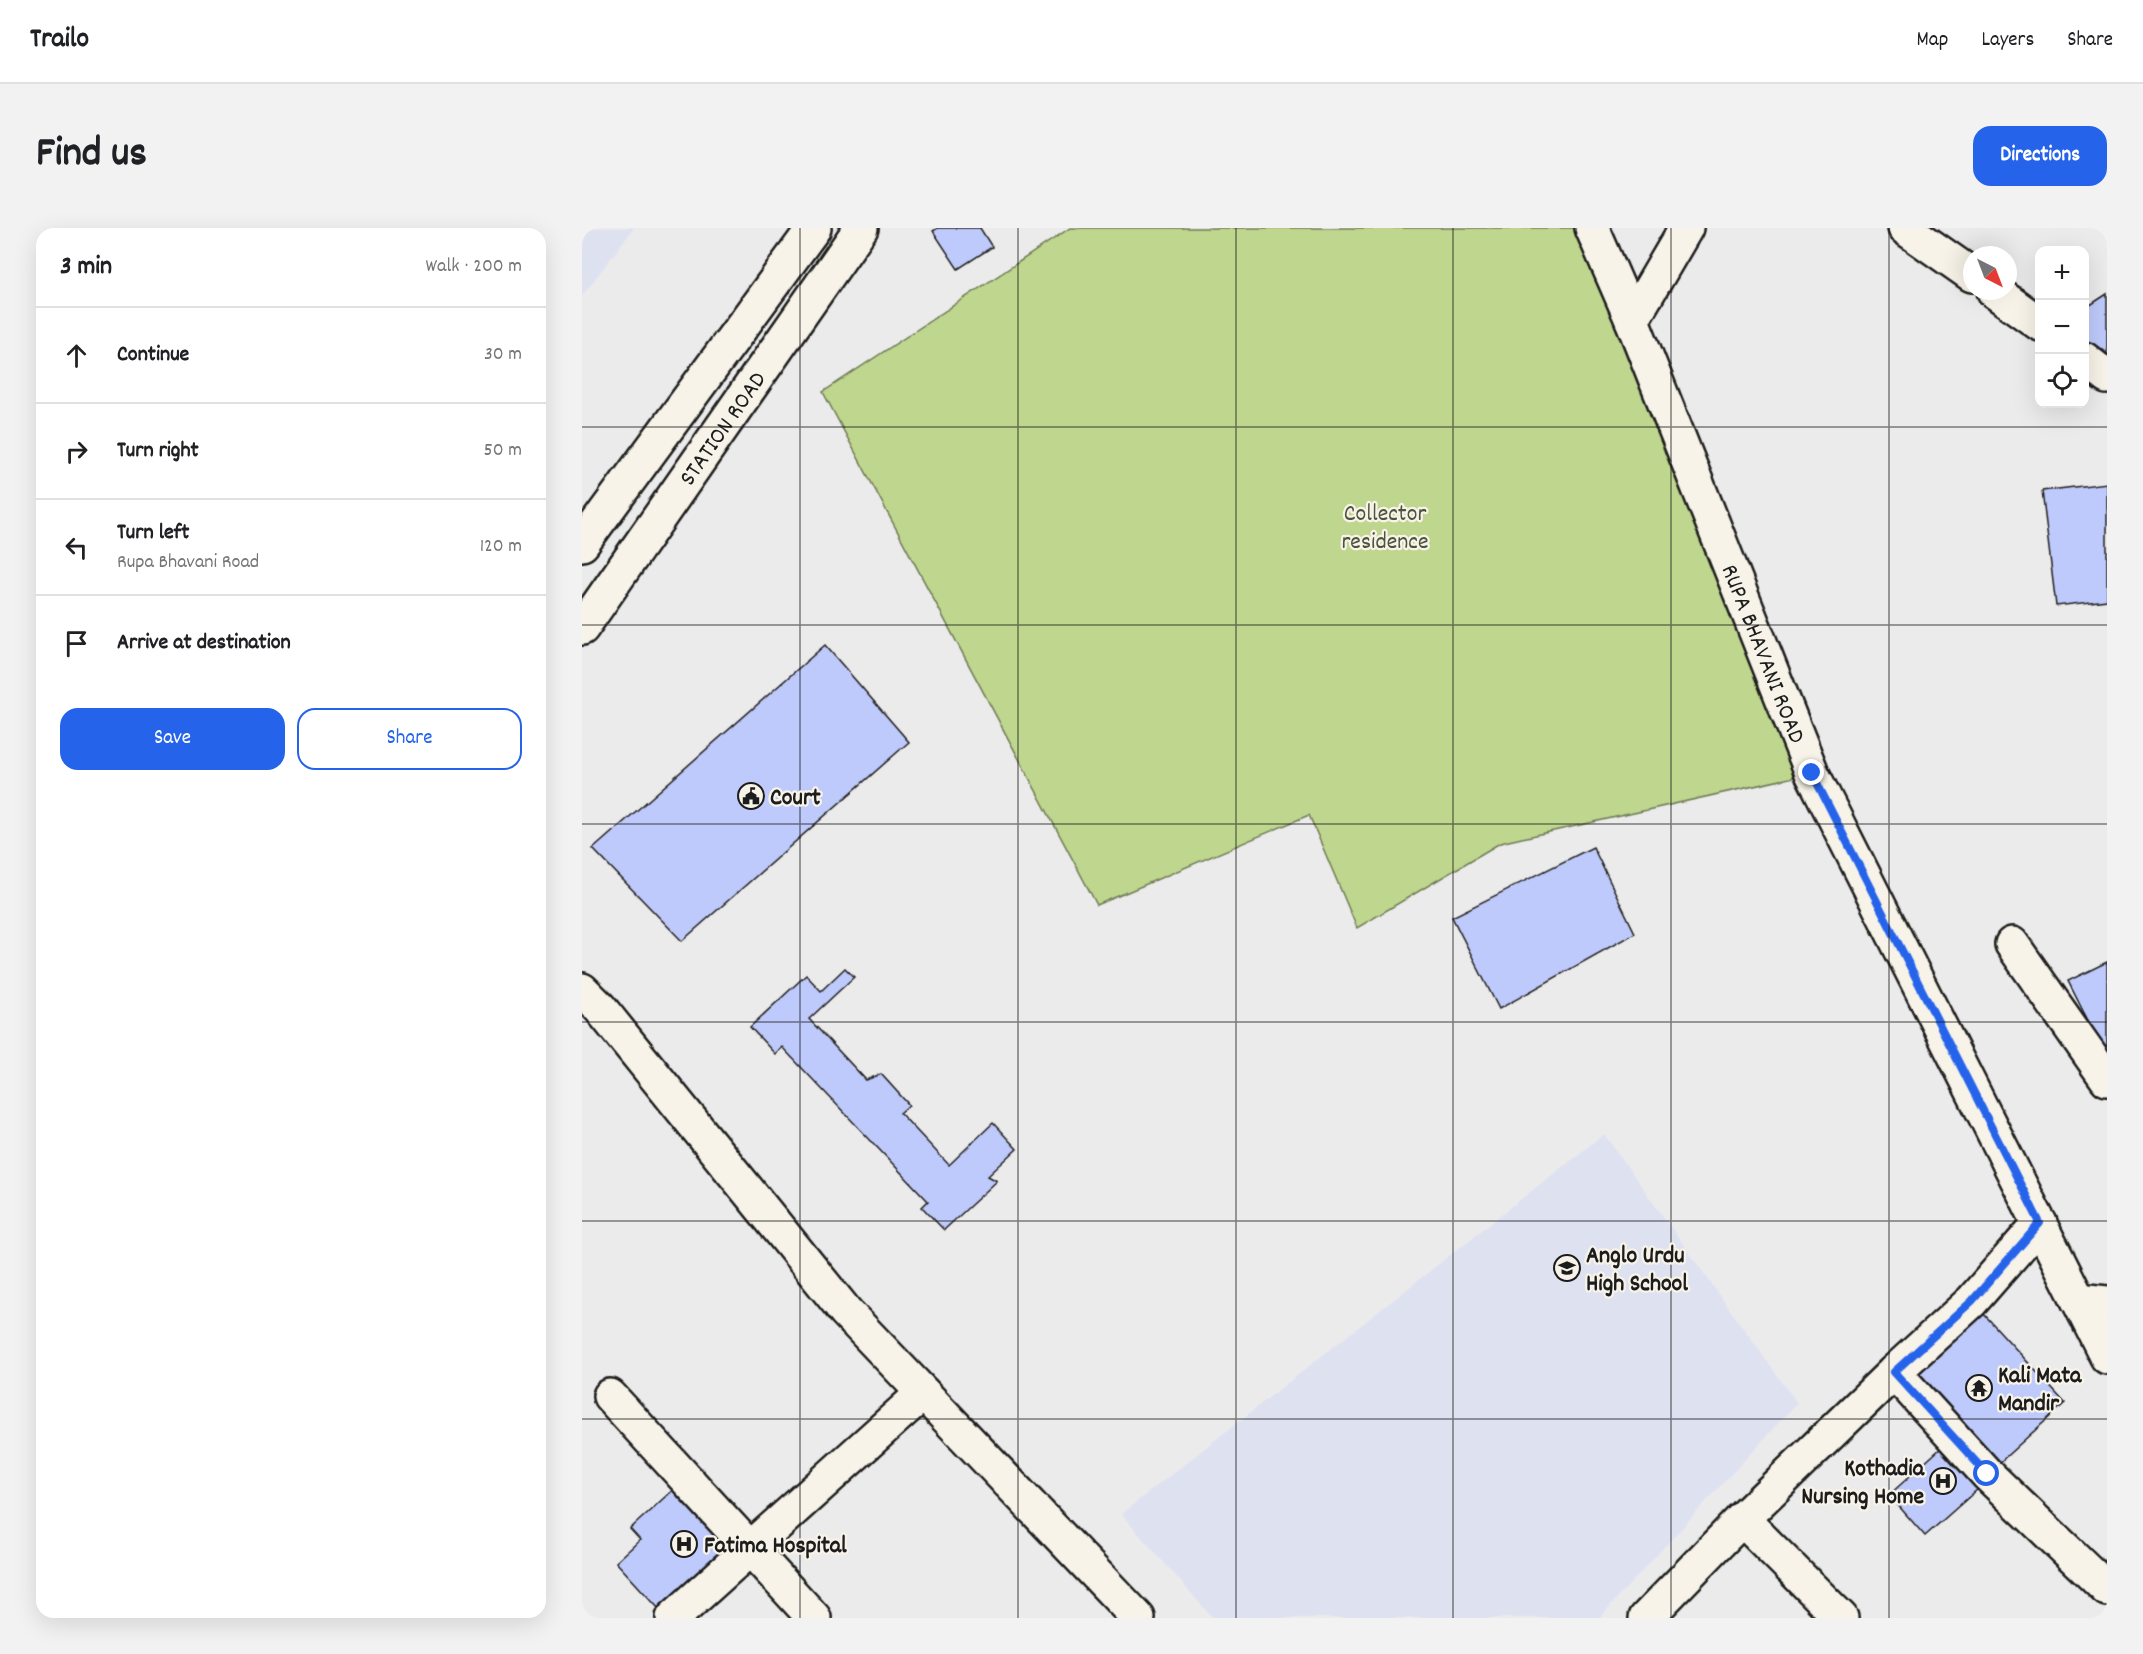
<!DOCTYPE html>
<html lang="en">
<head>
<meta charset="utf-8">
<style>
  :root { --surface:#fff; --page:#f2f2f2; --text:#202124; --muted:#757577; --line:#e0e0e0; --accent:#2563eb }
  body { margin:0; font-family:Dekko,sans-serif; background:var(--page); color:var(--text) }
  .controls { position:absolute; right:18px; top:18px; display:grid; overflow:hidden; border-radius:12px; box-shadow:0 6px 24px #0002 }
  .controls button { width:54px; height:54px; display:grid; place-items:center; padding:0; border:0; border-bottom:2px solid var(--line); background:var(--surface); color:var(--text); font:30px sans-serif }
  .compass { position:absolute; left:1381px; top:18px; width:54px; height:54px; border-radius:50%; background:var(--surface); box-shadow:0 6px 24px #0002; rotate:138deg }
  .stop { position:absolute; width:18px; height:18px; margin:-14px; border:4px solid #2563eb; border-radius:50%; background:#fff }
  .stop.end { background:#2563eb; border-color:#fff; box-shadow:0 2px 6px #0008 }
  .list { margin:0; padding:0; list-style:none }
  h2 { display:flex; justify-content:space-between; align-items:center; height:78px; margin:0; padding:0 24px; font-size:26px }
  h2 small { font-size:20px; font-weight:400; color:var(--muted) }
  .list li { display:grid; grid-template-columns:39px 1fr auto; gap:18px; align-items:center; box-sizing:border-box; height:96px; padding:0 24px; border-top:2px solid var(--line) }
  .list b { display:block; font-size:22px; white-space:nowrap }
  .list p { margin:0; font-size:20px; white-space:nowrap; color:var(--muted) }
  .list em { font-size:20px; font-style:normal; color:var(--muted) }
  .actions { display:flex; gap:12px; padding:18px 24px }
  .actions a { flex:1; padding:14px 0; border:2px solid var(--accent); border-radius:18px; text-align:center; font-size:21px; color:var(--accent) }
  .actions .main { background:var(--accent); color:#fff }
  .icon { flex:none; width:33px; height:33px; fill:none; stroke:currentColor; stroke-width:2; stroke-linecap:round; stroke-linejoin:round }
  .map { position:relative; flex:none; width:1525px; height:1390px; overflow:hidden; border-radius:18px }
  header { display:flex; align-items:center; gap:36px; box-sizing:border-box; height:84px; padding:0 30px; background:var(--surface); border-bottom:2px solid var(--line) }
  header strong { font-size:28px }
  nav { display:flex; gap:33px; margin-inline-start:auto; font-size:21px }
  .intro { display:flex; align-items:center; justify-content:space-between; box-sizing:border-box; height:144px; padding:0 36px }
  h1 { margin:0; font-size:42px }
  .button { padding:15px 27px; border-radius:18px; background:var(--accent); color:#fff; font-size:21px; font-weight:700 }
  main { display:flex; gap:36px; padding:0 36px }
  aside { flex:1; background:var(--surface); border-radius:18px; box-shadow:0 6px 24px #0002 }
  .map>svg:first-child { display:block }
  .built { fill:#dee1f0 }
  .green { fill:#bed68d; stroke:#6d7954; stroke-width:1.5 }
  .building { fill:#becafb; stroke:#1c1c1c; stroke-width:1.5 }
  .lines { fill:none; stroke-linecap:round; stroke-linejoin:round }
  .street-casing { stroke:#1c1c1c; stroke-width:38 }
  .secondary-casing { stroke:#1c1c1c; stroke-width:38 }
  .street { stroke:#f7f3e8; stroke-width:33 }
  .secondary { stroke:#f7f3e8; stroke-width:33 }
  .route { stroke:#2563eb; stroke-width:8 }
  .grid { fill:none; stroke:#1c1c1c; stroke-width:1.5; stroke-opacity:0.55 }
  .labels { text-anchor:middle; stroke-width:4.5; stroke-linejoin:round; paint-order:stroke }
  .street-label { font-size:24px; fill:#1c1c1c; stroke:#f7f3e8 }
  .park-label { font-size:24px; fill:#4d543e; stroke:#f7f3e8 }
  .poi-label { font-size:24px; font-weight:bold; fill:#1c1c1c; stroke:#f7f3e8; text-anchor:start }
</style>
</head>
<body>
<header>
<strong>Trailo</strong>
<nav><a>Map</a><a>Layers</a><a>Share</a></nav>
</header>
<div class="intro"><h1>Find us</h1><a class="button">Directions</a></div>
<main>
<aside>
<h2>3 min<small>Walk · 200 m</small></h2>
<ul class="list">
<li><svg class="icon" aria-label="ahead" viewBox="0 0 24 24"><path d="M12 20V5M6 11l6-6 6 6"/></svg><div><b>Continue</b></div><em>30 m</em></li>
<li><svg class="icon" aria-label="right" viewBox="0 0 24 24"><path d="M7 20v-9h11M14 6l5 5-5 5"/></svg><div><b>Turn right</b></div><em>50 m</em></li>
<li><svg class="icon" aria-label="left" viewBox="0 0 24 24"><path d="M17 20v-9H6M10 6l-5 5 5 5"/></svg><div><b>Turn left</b><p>Rupa Bhavani Road</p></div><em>120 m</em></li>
<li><svg class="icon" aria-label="arrive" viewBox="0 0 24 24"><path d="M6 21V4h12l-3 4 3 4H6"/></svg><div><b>Arrive at destination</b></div></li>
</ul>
<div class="actions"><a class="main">Save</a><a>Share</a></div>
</aside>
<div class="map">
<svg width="1525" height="1390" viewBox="0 0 1525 1390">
  <rect width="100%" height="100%" fill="#ecebec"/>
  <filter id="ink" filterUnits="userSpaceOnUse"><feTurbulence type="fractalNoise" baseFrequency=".0167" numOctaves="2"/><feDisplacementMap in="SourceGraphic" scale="12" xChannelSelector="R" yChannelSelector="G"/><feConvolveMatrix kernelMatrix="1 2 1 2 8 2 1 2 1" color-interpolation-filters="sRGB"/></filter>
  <g filter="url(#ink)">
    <g class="built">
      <polygon points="0,0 52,0 0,68"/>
      <polygon points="1022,906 1215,1175 1017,1390 631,1390 539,1286"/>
    </g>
    <polygon class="green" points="488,0 1004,0 1230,545 918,615 775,700 727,587 515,677 241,164"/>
    <g class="building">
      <polygon points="356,0 398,0 410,19 376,41 351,3"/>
      <polygon points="1525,66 1525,149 1502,131 1502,81"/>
      <polygon points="1525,255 1525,372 1474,378 1460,263"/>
      <polygon points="243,417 327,514 100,713 11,621"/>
      <polygon points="1011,619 1053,705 917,781 870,689"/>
      <polygon points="1525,734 1525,830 1486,753"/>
      <polygon points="263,740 272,749 227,791 284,852 299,846 327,877 318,885 367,937 411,895 435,921 406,948 415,953 362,1002 340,979 346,973 200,819 193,826 168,799 224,747 239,763"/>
      <polygon points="1390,1073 1483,1175 1405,1246 1312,1144"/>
      <polygon points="1360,1219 1396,1261 1343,1308 1307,1267"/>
      <polygon points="95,1258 154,1310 77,1381 34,1334 58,1312 48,1301"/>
    </g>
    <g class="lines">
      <defs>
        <g id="street">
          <polyline points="1323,0 1390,47"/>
          <polyline points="1412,63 1458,96"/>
          <polyline points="1050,92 1104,0"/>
          <polyline points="1502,131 1525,149"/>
          <polyline points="1430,716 1525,851"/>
          <polyline points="0,762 18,780 264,1084 556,1390"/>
          <polyline points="1496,1072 1525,1075"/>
          <polyline points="1312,1144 1405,1246 1525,1361"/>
          <polyline points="28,1168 232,1390"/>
          <polyline points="1160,1291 1259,1390"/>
          <polyline points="91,1390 341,1165"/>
          <polyline points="1064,1390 1160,1291 1312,1144 1390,1073 1458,995"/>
        </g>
        <g id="secondary">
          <path id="s1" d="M1010,0l40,92 180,453 295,584"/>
          <polyline points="0,316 232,0"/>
          <path id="s2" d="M0,400l279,-400"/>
        </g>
      </defs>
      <use href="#street" class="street-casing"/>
      <use href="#secondary" class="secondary-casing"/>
      <use href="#street" class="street"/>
      <use href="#secondary" class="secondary"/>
    </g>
  </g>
  <g class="lines" filter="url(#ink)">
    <polyline class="route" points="1230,545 1458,995 1390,1073 1312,1144 1405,1246"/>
  </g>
  <path class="grid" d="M218,0v1390M436,0v1390M654,0v1390M871,0v1390M1089,0v1390M1307,0v1390M0,199h1525M0,397h1525M0,596h1525M0,794h1525M0,993h1525M0,1191h1525"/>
  <defs>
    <symbol id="civic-ring" viewBox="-11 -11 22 22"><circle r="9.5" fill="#f7f3e8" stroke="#1c1c1c" stroke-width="1.5"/><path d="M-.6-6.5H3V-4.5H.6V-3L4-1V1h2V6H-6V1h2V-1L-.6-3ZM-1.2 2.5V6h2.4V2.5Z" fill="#1c1c1c"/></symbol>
    <symbol id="school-ring" viewBox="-11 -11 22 22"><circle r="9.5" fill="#f7f3e8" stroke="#1c1c1c" stroke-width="1.5"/><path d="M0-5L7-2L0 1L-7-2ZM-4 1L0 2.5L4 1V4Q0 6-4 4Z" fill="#1c1c1c"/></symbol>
    <symbol id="temple-ring" viewBox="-11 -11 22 22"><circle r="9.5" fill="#f7f3e8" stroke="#1c1c1c" stroke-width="1.5"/><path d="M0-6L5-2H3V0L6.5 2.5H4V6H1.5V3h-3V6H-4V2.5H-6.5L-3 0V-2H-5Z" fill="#1c1c1c"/></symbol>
    <symbol id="hospital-ring" viewBox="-11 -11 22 22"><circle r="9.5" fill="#f7f3e8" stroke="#1c1c1c" stroke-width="1.5"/><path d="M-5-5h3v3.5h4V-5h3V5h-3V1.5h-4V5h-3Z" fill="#1c1c1c"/></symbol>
  </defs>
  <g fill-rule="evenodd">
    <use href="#civic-ring" x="154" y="553" width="30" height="30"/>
    <use href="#school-ring" x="970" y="1025" width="30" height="30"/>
    <use href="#temple-ring" x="1382" y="1145" width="30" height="30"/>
    <use href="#hospital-ring" x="1346" y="1238" width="30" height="30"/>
    <use href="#hospital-ring" x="87" y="1301" width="30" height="30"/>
  </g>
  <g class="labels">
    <g class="street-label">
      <text dy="8" stroke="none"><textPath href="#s2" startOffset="244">STATION ROAD</textPath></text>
      <text dy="8" stroke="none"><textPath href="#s1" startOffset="459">RUPA BHAVANI ROAD</textPath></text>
    </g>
    <g class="park-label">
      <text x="803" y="292">Collector<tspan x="803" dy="28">residence</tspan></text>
    </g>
    <g class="poi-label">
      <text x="188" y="576">Court</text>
      <text x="1004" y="1034">Anglo Urdu<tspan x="1004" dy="28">High School</tspan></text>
      <text x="1416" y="1154">Kali Mata<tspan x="1416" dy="28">Mandir</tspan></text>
      <text x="1342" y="1247" text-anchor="end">Kothadia<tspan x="1342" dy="28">Nursing Home</tspan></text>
      <text x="122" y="1324">Fatima Hospital</text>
    </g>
  </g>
</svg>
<div class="controls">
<button>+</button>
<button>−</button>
<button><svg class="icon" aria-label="locate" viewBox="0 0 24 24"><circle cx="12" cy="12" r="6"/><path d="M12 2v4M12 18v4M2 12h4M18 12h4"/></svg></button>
</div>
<svg class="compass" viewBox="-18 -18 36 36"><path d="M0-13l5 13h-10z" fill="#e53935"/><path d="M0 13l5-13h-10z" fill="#757577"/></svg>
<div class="stop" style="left:1405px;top:1246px"></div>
<div class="stop end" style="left:1230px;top:545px"></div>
</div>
</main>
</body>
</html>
